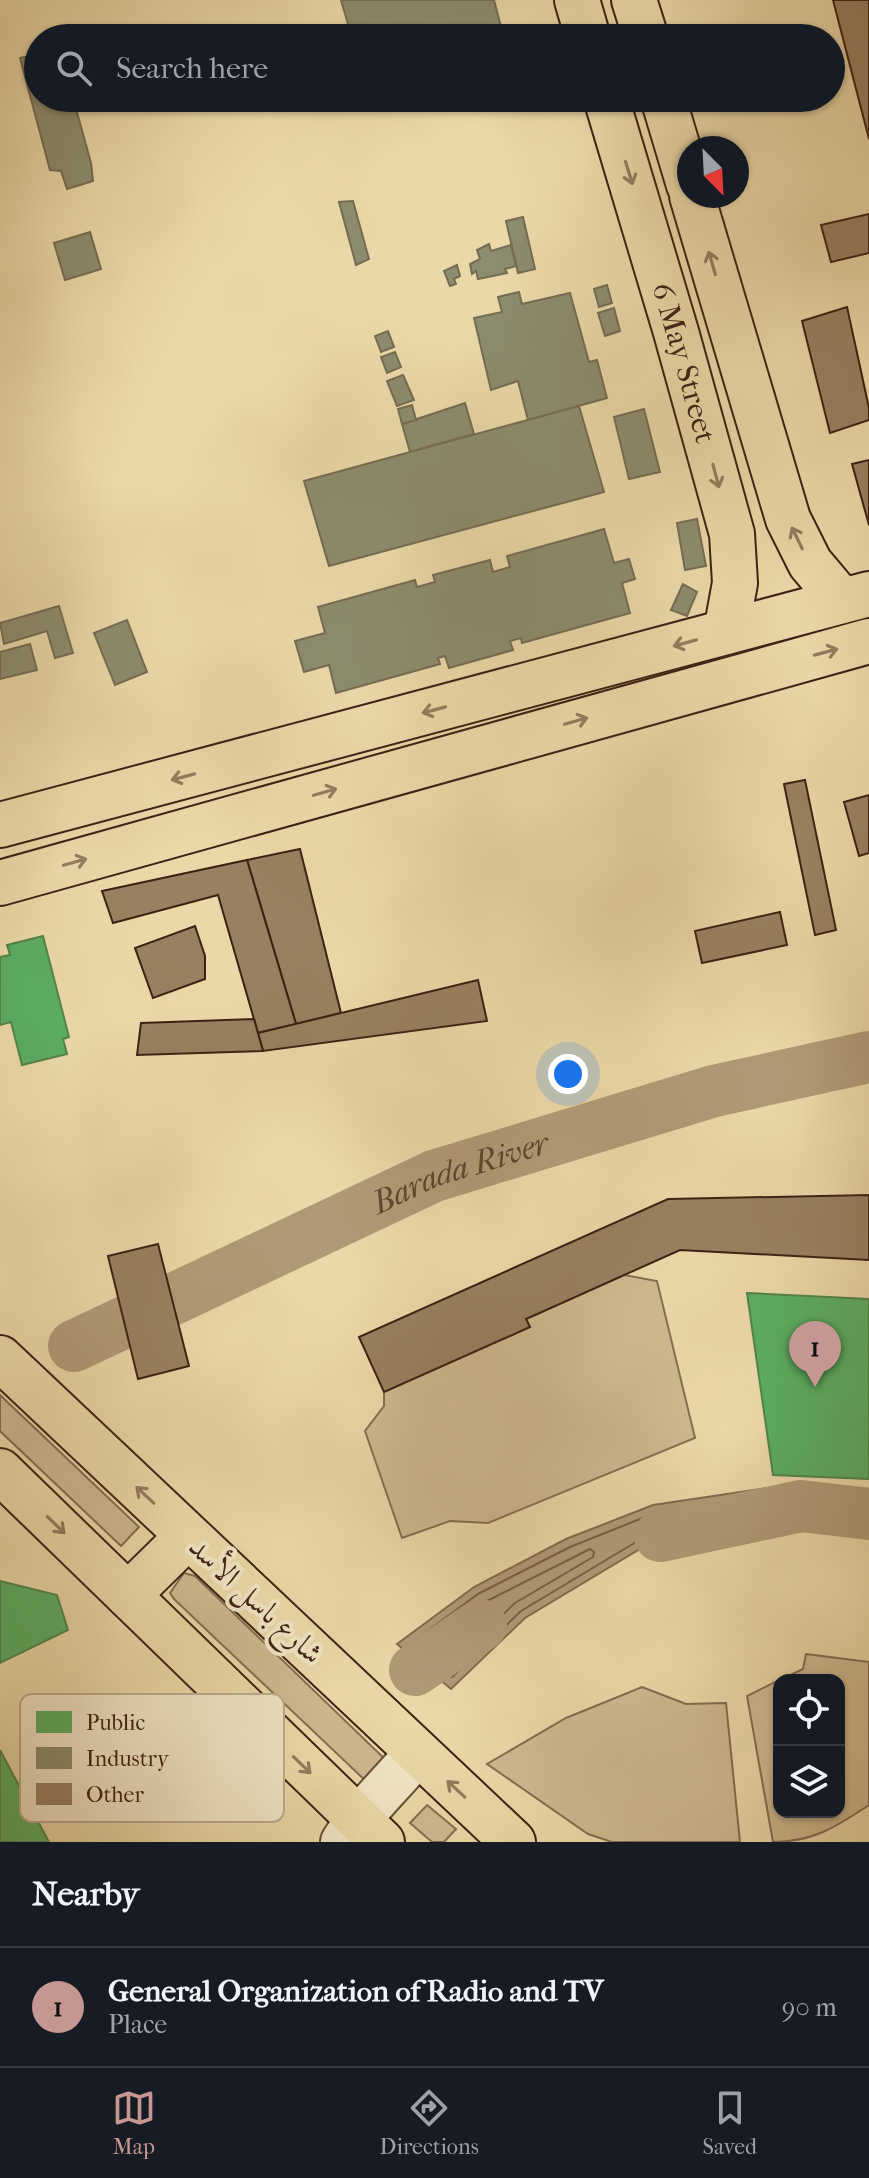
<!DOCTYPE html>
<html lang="en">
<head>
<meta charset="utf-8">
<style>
  :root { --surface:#171b24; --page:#242831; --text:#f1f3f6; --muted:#9ea1a6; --line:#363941; --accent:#c59692 }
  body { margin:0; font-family:"IM FELL French Canon",Amiri,serif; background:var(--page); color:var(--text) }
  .controls { position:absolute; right:24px; bottom:24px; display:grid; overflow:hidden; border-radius:16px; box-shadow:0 2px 6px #0004 }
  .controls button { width:72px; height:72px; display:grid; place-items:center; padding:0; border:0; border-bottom:2px solid var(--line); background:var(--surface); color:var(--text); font:40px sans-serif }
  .compass { position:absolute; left:677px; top:136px; width:72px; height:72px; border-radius:50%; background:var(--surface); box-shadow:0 2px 6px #0004; rotate:156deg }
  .you { position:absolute; left:568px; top:1074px; width:28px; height:28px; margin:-20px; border:6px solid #fff; border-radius:50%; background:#1a73e8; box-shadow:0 0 0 12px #1a73e833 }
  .badge { display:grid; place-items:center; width:52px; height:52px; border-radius:50%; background:var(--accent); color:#111; font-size:26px; font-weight:700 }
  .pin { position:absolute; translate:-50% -66px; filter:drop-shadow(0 2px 4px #0008) }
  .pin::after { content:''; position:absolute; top:42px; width:28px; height:24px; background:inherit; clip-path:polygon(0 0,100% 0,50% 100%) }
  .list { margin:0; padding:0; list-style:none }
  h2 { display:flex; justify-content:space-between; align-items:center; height:104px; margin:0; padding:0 32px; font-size:34px }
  h2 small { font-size:26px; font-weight:400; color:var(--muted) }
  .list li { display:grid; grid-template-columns:52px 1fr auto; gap:24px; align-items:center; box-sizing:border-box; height:120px; padding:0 32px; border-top:2px solid var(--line) }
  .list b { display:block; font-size:30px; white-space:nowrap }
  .list p { margin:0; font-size:26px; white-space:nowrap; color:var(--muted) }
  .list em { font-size:26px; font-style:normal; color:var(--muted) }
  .icon { flex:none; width:44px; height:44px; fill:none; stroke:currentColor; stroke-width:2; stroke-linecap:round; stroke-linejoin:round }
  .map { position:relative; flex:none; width:869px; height:1842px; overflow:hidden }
  .search { position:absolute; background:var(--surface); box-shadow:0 2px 6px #0004; left:24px; right:24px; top:24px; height:88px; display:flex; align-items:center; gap:20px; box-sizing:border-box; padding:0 28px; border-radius:44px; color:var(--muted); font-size:30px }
  .sheet { height:224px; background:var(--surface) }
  nav { display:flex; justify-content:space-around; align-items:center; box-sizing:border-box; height:112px; border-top:2px solid var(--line); background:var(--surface); font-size:22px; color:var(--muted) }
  nav a { display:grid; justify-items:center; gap:4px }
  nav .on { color:var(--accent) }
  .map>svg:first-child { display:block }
  .green { fill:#ceb98f; stroke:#866d51; stroke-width:2 }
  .water { fill:#b09a75; stroke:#826a4e; stroke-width:2 }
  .public { fill:#5aae61; stroke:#52844a; stroke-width:2 }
  .industry { fill:#8c8c6e; stroke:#756c53; stroke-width:2 }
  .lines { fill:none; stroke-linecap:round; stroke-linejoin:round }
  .shore { stroke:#775e44; stroke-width:2 }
  .river { stroke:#b09a75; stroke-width:52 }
  .building { fill:#988060; stroke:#3e2113; stroke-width:2 }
  .minor-casing { stroke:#694f38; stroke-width:48 }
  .major-casing { stroke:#3e2113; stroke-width:48 }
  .minor { stroke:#f2e6c6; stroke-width:44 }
  .major { stroke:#ebd8a8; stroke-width:44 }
  .oneway { stroke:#947c5e }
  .labels { text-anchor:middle; stroke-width:8; stroke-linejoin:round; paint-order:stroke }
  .street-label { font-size:30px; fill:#3e2113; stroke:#f2e6c6 }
  .water-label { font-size:32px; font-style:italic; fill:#604530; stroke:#f2e6c6 }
  .key { fill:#f2e6c6; stroke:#bcab90; stroke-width:2 }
  .key-label { font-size:22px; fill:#3e2113 }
</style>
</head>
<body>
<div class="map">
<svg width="869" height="1842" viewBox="0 0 869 1842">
  <rect width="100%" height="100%" fill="#ebd8a8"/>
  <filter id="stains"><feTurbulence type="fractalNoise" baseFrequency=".0025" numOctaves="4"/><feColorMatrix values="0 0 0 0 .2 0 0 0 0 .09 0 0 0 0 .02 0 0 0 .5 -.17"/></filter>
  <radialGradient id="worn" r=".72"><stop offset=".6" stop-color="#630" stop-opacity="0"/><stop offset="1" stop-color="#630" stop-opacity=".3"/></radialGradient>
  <g class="green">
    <polygon points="624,1275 657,1281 695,1438 488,1523 450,1521 402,1538 365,1431 384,1406 384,1392 530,1327 526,1319"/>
    <polygon points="0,1395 139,1527 121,1546 0,1431"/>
    <polygon points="184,1573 195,1576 389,1763 370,1785 174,1599 170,1593"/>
    <path d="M806,1654l63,8v143c-32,21 -55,37 -96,37l-26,-146 32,-16v132h60v-132h-59l23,-11z"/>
    <polygon points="642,1687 686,1704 726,1703 740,1842 612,1842 588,1834 487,1764 566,1718"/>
    <polygon points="427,1805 456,1829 444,1842 432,1842 410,1823"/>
  </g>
  <polygon class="water" points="781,1486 869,1490 869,1514 801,1506 665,1534 525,1618 451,1689 397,1644 474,1587 566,1539 653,1505"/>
  <g class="public">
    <polygon points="43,936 69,1037 63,1039 67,1054 22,1065 11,1022 0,1025 0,957 10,955 7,945"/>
    <polygon points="747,1293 869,1299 869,1479 773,1475"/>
    <polygon points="0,1581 57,1595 68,1630 0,1663"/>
    <polygon points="0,1750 49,1842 0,1842"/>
  </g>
  <g class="industry">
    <polygon points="341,0 494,0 504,38 352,38"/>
    <polygon points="38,54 38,98 73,98 91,163 93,181 67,189 61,171 50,170 20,58"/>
    <polygon points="353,201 369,259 356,265 339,202"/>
    <polygon points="523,217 535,269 518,273 506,221"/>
    <polygon points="90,232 101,269 65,280 54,243"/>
    <polygon points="489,244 491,251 511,245 516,266 505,269 507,273 478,279 476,271 472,274 470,264 480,259 477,250"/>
    <polygon points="457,265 460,276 454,279 456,284 450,286 444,271"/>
    <polygon points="607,285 612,303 599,307 594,289"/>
    <polygon points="519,292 522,304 570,293 589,362 597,360 607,398 528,420 518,381 491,390 474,318 502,312 498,297"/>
    <polygon points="614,308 620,331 605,336 598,313"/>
    <polygon points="388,331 394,347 381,352 375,336"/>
    <polygon points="395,352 401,367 387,373 381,357"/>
    <polygon points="403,375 414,400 397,406 387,381"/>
    <polygon points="465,403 474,434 410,452 402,424"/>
    <polygon points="412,405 416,420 402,424 398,409"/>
    <polygon points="579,406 604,492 329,566 304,481"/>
    <polygon points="644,409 660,472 629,479 614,417"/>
    <polygon points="697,519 706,566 685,570 677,523"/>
    <polygon points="604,529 614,563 629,559 635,579 622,583 630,613 522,643 521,638 510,641 513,650 449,668 445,656 438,658 440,664 336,693 329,665 304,672 295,641 325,633 318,607 415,580 417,587 435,582 433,575 490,560 493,572 510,567 507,556"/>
    <polygon points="683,584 697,592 687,616 671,610"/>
    <polygon points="59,606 73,653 55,658 47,631 4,644 0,623"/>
    <polygon points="127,620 147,672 115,685 94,633"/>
    <polygon points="30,644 37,670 0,679 0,652"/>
  </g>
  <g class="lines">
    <g class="shore">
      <polygon points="771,1496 776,1499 773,1503 661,1527 521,1611 452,1677 413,1646 414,1641 478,1594 570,1547 655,1513"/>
      <polygon points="590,1549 594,1552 593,1557 515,1603 452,1663 447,1663 429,1647 430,1642 483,1603"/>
    </g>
    <g class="river">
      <path id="s1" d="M74,1346l360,-170 280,-85 155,-34"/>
      <polyline points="660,1536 801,1506 869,1514"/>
      <polyline points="415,1670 481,1625"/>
    </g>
  </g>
  <g class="building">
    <polygon points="833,0 869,0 869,139"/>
    <polygon points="869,214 869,253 831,262 821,225"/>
    <polygon points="847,307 869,408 869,420 830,433 802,321"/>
    <polygon points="869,460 869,525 852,464"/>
    <polygon points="805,780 836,930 815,935 784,784"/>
    <polygon points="869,795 869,853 859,856 844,802"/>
    <polygon points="300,849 341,1013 296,1024 247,860"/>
    <polygon points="247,860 296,1024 258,1033 218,895 113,923 102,891"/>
    <polygon points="780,912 787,945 702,963 695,931"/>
    <polygon points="195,926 205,956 205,979 153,998 135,948"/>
    <polygon points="478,980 487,1021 263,1051 258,1033"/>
    <polygon points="254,1019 263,1051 137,1055 141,1023"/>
    <polygon points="869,1195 869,1260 680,1250 526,1319 530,1327 384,1392 359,1337 668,1199"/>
    <polygon points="158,1244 189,1366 138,1379 108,1256"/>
  </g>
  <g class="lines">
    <defs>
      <polyline id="minor" points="343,1842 358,1819 418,1753"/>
      <g id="major">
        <polyline points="577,0 588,38"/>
        <polyline points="634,0 646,38"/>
        <path id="s2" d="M606,98l70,234 56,202 3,49 -9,49"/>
        <polyline points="663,98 689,185"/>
        <polyline points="692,196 788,519 810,563 842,601"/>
        <polyline points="0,825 869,594"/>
        <polyline points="0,883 869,641"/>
        <polyline points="0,1358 513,1842"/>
        <polyline points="0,1471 382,1842"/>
        <polyline points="128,1595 188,1536"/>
      </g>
    </defs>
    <use href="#minor" class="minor-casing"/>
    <use href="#major" class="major-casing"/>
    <use href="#minor" class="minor"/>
    <use href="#major" class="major"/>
  </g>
  <defs><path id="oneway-shaft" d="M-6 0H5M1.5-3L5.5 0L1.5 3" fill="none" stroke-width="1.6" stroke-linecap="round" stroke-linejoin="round" transform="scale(2)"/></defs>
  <g class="oneway">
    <use href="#oneway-shaft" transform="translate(629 173) rotate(73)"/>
    <use href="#oneway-shaft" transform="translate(712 263) rotate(-106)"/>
    <use href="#oneway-shaft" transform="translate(716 476) rotate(75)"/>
    <use href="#oneway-shaft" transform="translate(797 538) rotate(-116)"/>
    <use href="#oneway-shaft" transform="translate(685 643) rotate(165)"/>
    <use href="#oneway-shaft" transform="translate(826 652) rotate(-15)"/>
    <use href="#oneway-shaft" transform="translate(434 710) rotate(165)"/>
    <use href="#oneway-shaft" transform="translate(576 721) rotate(-16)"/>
    <use href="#oneway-shaft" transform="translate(183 777) rotate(165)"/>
    <use href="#oneway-shaft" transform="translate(325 792) rotate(-16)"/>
    <use href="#oneway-shaft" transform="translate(75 862) rotate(-16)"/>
    <use href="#oneway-shaft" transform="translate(145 1495) rotate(-137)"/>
    <use href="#oneway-shaft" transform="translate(56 1525) rotate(44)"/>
    <use href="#oneway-shaft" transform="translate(302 1765) rotate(44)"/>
    <use href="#oneway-shaft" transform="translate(456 1789) rotate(-137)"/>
  </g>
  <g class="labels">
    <g class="street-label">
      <text dy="10" stroke="none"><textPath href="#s2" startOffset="276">6 May Street</textPath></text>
      <text transform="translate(256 1600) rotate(43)" y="10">شارع باسل الأسد</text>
    </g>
    <g class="water-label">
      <text dy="11" stroke="none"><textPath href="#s1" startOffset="424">Barada River</textPath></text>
    </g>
  </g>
  <rect x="20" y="1694" width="264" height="128" rx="12" class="key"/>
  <rect x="36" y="1711" width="36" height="22" fill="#5aae61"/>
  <rect x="36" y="1747" width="36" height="22" fill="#8c8c6e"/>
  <rect x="36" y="1783" width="36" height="22" fill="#988060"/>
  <g class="key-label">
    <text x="86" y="1730">Public</text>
    <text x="86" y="1766">Industry</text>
    <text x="86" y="1802">Other</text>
  </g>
  <rect width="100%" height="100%" filter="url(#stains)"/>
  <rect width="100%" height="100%" fill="url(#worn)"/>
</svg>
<div class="controls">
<button><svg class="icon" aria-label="locate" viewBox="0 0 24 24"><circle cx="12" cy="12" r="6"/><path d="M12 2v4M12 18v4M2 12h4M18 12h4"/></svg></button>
<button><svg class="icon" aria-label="layers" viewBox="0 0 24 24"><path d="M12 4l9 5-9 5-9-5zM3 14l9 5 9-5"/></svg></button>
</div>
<svg class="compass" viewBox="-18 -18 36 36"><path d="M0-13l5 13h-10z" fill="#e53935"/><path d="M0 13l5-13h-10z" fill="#9ea1a6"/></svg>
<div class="you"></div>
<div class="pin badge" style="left:815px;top:1387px">1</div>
<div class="search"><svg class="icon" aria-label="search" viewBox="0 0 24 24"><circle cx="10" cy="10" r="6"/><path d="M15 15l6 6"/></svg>Search here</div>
</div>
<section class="sheet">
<h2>Nearby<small></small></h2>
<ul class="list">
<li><span class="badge">1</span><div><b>General Organization of Radio and TV</b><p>Place</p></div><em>90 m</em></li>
</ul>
</section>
<nav>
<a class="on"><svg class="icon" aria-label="map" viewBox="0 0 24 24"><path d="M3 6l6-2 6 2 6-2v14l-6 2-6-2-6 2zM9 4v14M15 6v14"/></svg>Map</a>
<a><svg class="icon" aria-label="directions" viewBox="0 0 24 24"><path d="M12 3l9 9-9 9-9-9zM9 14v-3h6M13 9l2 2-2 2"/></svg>Directions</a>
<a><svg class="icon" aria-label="saved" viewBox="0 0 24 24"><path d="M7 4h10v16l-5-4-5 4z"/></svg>Saved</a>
</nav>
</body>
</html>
